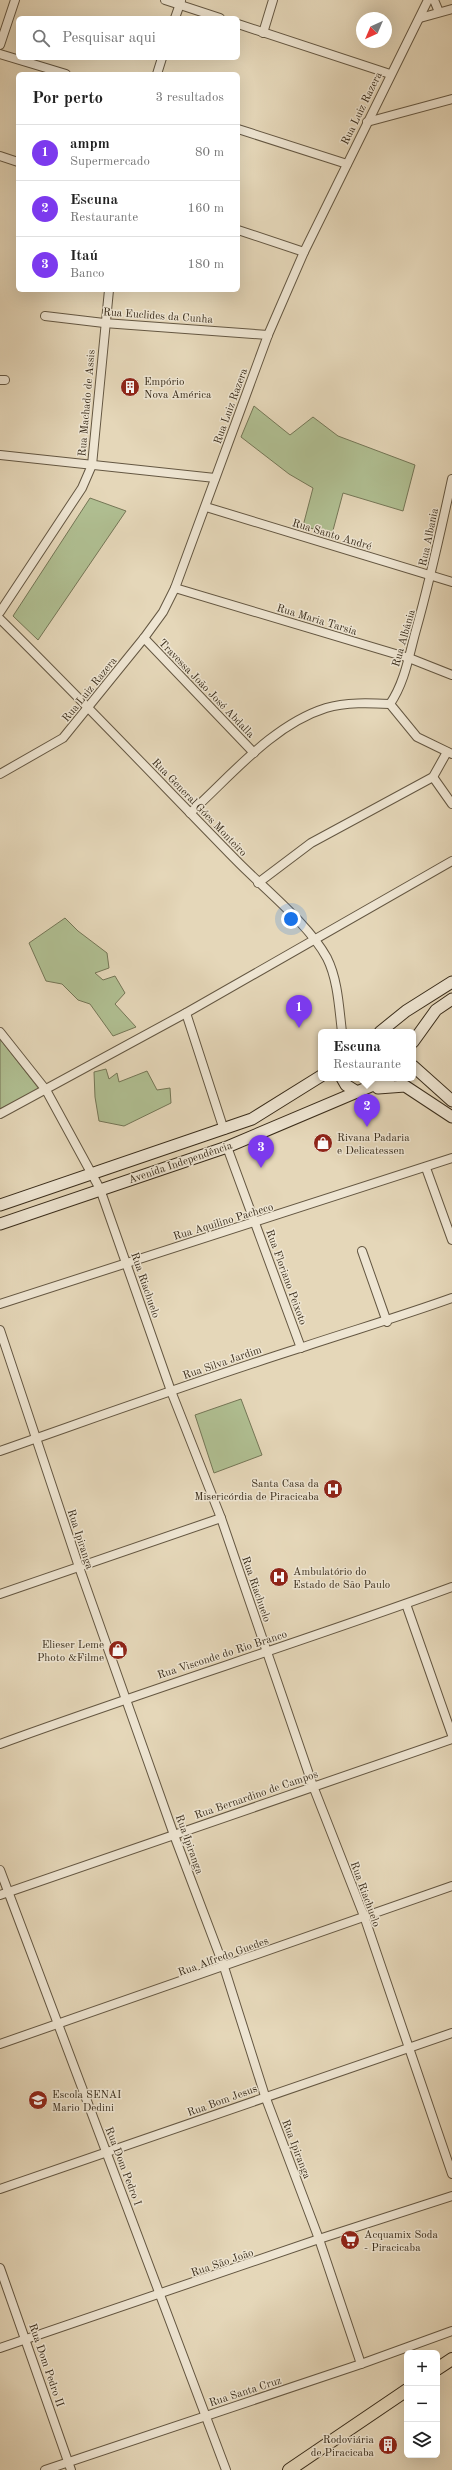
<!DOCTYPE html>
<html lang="pt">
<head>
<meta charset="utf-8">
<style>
  :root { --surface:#fff; --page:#f6f6f6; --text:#222; --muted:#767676; --line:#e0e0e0; --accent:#7c3aed }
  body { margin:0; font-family:"Old Standard TT",serif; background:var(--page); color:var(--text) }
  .controls { position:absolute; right:12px; bottom:12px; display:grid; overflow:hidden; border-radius:6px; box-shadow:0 4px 16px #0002 }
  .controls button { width:36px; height:36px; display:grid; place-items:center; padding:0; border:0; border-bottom:1px solid var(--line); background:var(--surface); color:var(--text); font:20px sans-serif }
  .compass { position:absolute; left:356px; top:12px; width:36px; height:36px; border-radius:50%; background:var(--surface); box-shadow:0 4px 16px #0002; rotate:224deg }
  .you { position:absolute; left:291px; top:919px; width:14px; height:14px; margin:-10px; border:3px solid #fff; border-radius:50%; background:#1a73e8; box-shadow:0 0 0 6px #1a73e833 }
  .badge { display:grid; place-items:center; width:26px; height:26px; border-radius:50%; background:var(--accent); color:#fff; font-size:13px; font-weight:700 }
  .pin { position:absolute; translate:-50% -33px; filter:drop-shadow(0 1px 2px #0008) }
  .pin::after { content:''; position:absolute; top:21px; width:14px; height:12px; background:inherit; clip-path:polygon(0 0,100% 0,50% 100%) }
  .popup { position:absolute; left:318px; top:1029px; width:98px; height:52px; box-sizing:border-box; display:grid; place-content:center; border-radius:6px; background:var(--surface); filter:drop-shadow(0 1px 3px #0005); font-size:13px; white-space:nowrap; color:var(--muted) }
  .popup b { font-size:15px; color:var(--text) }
  .popup::after { content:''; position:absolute; left:50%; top:100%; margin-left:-8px; border:8px solid transparent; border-top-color:var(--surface) }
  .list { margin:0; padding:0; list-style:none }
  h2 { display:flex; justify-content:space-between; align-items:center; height:52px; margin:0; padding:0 16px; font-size:17px }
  h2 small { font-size:13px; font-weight:400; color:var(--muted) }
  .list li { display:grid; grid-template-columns:26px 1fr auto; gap:12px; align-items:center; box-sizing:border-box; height:56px; padding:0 16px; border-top:1px solid var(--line) }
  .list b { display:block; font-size:15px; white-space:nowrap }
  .list p { margin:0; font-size:13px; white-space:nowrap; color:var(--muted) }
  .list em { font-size:13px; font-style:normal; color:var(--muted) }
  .icon { flex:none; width:22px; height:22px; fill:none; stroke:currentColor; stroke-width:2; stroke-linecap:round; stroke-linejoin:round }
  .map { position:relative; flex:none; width:452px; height:2470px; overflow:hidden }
  .search { position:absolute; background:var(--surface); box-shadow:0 4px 16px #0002; left:16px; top:16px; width:224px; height:44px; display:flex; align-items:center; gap:10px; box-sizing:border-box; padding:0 14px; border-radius:6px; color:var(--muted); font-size:15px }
  .panel { position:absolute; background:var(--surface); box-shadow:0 4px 16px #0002; left:16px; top:72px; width:224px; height:220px; border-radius:6px }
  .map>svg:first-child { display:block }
  .green { fill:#b0bf92; stroke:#747656 }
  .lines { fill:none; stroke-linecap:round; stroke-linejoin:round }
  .street-casing { stroke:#645742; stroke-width:10 }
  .secondary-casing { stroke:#392c1a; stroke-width:13 }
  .primary-casing { stroke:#392c1a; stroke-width:14 }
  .street { stroke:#eee5d2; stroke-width:8 }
  .secondary { stroke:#eee5d2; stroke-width:11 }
  .primary { stroke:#e5d7b9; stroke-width:12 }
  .labels { text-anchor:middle; stroke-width:3; stroke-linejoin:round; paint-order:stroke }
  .street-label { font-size:11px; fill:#392c1a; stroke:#eee5d2 }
  .poi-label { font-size:11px; fill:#392c1a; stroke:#eee5d2; text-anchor:start }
</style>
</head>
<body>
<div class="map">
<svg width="452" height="2470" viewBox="0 0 452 2470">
  <rect width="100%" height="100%" fill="#e5d7b9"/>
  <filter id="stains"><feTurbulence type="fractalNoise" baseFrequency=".005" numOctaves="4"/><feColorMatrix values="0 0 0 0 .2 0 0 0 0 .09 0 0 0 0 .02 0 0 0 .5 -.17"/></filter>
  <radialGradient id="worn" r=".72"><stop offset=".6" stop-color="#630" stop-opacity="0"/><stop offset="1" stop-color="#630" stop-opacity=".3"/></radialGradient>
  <g class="green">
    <polygon points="254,406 290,435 313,417 338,436 415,465 403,511 343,493 332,534 303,526 313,488 289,474 241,437"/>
    <polygon points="90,498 126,511 38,640 13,616"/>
    <polygon points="65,918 78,931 107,953 109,968 95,973 103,980 115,976 125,993 115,1004 136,1027 113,1036 90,1004 78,1000 62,984 46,981 29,943"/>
    <polygon points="0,1039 39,1089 0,1109"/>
    <polygon points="106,1069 109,1079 117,1073 119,1082 147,1071 157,1090 170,1088 171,1103 124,1126 99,1121 95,1097 94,1072"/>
    <polygon points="241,1399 262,1455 214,1473 195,1415"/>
  </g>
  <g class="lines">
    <defs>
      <g id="street">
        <polyline points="165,0 220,18"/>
        <polyline points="434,0 439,12"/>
        <polyline points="175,18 181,1"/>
        <polyline points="420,18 452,9"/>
        <polyline points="238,24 390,74"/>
        <polyline points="263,33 273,0"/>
        <polyline points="0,45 15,0"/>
        <polyline points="0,54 66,74"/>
        <polyline points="157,74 162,58"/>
        <polyline points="367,122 452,99"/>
        <polyline points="238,129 347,164"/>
        <polyline points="0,156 18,162"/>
        <polyline points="238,230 304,252"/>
        <polyline points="45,316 104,323 268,335"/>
        <polyline points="0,380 5,380"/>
        <polyline points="0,455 215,478"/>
        <polyline points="206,507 452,582"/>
        <polyline points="175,588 409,658 452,675"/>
        <polyline points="0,612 82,488 92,465 109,290"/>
        <path d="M0,619c80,79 157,160 235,240 28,29 73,64 92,99 11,22 12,50 15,74"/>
        <polyline points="144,638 254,753"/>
        <path d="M390,704c15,-22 19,-49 26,-74 14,-50 25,-100 36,-151"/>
        <polyline points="390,704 417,737 452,754"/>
        <polyline points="0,774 63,738 144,638 163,612 175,588 268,335 304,252 428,0"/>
        <polyline points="433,777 452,804"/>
        <path d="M190,813c41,-37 82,-88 136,-105 20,-6 44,-5 64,-4"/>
        <polyline points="258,883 311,843 433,777 447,752"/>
        <polyline points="186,1013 224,1130"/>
        <polyline points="0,1032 46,1090 100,1189 171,1391 221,1518 313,1786 364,1916 452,2174"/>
        <polyline points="0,1114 186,1013 452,861"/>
        <polyline points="227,1147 301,1348"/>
        <polyline points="426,1168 452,1240"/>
        <polyline points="362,1251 387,1322"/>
        <polyline points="0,1304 452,1158"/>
        <polyline points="0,1330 79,1567 174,1835 224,1967 265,2096 319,2239 361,2364"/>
        <path d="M0,1451c100,-35 199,-71 300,-103 51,-17 102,-32 152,-50"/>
        <polyline points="0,1594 221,1518"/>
        <polyline points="406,1604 452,1735"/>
        <path d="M0,1744c150,-55 302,-102 452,-157"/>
        <polyline points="0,1870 226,2470"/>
        <polyline points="0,1895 452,1739"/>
        <polyline points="0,2044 452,1886"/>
        <polyline points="0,2189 452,2033"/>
        <polyline points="0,2268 71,2470"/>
        <polyline points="0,2348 319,2239 452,2196"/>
        <polyline points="45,2470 361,2364 452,2331"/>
      </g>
      <g id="secondary">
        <polyline points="380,1032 406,1011 452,982"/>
        <polyline points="413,1042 436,1010 452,999"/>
        <polyline points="413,1066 452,1101"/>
        <polyline points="342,1078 346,1085 357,1092"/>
        <polyline points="378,1088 405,1086 452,1117"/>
        <polyline points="0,1205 252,1119 321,1076"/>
        <polyline points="0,1224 227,1147 390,1078"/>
      </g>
      <g id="primary">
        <polyline points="437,2369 452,2359"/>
        <polyline points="289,2470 407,2390"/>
      </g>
    </defs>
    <use href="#street" class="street-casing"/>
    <use href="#secondary" class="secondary-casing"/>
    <use href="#primary" class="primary-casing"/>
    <use href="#street" class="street"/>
    <use href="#secondary" class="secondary"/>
    <use href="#primary" class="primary"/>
  </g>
  <defs>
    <symbol id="building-disc" viewBox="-11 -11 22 22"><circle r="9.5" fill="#8f2418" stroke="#eee5d2"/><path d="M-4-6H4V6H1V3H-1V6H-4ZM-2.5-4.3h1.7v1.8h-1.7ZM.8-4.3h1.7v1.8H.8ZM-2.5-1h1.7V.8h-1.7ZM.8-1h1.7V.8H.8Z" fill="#fff"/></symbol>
    <symbol id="shop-disc" viewBox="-11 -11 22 22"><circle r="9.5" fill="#8f2418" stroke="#eee5d2"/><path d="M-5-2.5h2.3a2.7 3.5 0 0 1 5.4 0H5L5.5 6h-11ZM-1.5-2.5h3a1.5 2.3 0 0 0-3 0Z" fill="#fff"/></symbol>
    <symbol id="hospital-disc" viewBox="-11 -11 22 22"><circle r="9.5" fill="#8f2418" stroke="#eee5d2"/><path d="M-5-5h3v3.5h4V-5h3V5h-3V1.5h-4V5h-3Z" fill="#fff"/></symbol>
    <symbol id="university-disc" viewBox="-11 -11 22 22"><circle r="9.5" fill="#8f2418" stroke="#eee5d2"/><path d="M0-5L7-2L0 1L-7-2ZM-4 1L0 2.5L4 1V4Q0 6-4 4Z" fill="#fff"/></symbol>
    <symbol id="supermarket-disc" viewBox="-11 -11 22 22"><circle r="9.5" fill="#8f2418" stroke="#eee5d2"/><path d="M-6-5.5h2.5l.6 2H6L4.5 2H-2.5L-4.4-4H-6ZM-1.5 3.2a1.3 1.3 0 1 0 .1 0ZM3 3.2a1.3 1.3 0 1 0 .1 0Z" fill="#fff"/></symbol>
  </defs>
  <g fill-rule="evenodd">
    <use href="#building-disc" x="119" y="376" width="22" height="22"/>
    <use href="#shop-disc" x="312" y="1132" width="22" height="22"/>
    <use href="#hospital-disc" x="322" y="1478" width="22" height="22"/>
    <use href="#hospital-disc" x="268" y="1566" width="22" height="22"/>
    <use href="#shop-disc" x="107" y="1639" width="22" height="22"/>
    <use href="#university-disc" x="27" y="2089" width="22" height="22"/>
    <use href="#supermarket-disc" x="339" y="2229" width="22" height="22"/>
    <use href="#building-disc" x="377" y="2434" width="22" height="22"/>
  </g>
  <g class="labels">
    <g class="street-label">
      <text transform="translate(361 108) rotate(-64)" y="4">Rua Luiz Razera</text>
      <text transform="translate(158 315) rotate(4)" y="4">Rua Euclides da Cunha</text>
      <text transform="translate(86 403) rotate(-85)" y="4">Rua Machado de Assis</text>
      <text transform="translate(230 406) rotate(-70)" y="4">Rua Luiz Razera</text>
      <text transform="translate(332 534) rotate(17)" y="4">Rua Santo André</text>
      <text transform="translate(428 537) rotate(-78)" y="4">Rua Albania</text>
      <text transform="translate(317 619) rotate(17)" y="4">Rua Maria Tarsia</text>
      <text transform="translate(403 638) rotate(-74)" y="4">Rua Albânia</text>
      <text transform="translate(207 688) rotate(46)" y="4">Travessa João José Abdalla</text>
      <text transform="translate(89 689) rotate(-51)" y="4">Rua Luiz Razera</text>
      <text transform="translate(200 807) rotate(46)" y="4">Rua General Góes Monteiro</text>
      <text transform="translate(180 1162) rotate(-19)" y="4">Avenida Independência</text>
      <text transform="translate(223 1221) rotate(-17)" y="4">Rua Aquilino Pacheco</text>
      <text transform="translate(287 1277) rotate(70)" y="4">Rua Floriano Peixoto</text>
      <text transform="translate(146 1285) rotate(71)" y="4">Rua Riachuelo</text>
      <text transform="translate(222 1362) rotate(-19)" y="4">Rua Silva Jardim</text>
      <text transform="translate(81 1539) rotate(72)" y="4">Rua Ipiranga</text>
      <text transform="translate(257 1589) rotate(71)" y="4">Rua Riachuelo</text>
      <text transform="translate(222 1654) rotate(-18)" y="4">Rua Visconde do Rio Branco</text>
      <text transform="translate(256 1794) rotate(-19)" y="4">Rua Bernardino de Campos</text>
      <text transform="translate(190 1844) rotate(70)" y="4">Rua Ipiranga</text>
      <text transform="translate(366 1894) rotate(70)" y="4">Rua Riachuelo</text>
      <text transform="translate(223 1956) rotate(-20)" y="4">Rua Alfredo Guedes</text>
      <text transform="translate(222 2100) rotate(-20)" y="4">Rua Bom Jesus</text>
      <text transform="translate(297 2149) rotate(69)" y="4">Rua Ipiranga</text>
      <text transform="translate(124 2166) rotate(69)" y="4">Rua Dom Pedro I</text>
      <text transform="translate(222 2262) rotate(-19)" y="4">Rua São João</text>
      <text transform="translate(47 2365) rotate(71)" y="4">Rua Dom Pedro II</text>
      <text transform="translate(245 2391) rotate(-18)" y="4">Rua Santa Cruz</text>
    </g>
    <g class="poi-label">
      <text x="144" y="385">Empório<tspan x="144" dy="13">Nova América</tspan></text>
      <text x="337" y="1141">Rivana Padaria<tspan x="337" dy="13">e Delicatessen</tspan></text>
      <text x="319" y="1487" text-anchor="end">Santa Casa da<tspan x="319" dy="13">Misericórdia de Piracicaba</tspan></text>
      <text x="293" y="1575">Ambulatório do<tspan x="293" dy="13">Estado de São Paulo</tspan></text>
      <text x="104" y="1648" text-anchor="end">Elieser Leme<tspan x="104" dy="13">Photo &amp;Filme</tspan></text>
      <text x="52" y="2098">Escola SENAI<tspan x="52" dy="13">Mario Dedini</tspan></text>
      <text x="364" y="2238">Acquamix Soda<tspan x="364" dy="13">- Piracicaba</tspan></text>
      <text x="374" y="2443" text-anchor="end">Rodoviária<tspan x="374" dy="13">de Piracicaba</tspan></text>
    </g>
  </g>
  <rect width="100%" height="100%" filter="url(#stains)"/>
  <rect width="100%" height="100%" fill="url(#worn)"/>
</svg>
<div class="controls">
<button>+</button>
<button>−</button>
<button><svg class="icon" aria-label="layers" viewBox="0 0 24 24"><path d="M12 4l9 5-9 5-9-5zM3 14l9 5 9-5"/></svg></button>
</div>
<svg class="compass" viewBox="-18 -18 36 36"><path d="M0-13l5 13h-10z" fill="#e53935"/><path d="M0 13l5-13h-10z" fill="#767676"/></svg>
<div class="you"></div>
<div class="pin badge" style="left:299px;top:1028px">1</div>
<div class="pin badge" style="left:367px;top:1127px">2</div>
<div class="popup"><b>Escuna</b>Restaurante</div>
<div class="pin badge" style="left:261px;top:1168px">3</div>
<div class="search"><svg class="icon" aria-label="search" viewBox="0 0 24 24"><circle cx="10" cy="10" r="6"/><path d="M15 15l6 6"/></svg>Pesquisar aqui</div>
<section class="panel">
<h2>Por perto<small>3 resultados</small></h2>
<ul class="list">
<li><span class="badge">1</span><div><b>ampm</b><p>Supermercado</p></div><em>80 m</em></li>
<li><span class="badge">2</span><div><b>Escuna</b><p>Restaurante</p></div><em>160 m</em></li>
<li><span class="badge">3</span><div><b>Itaú</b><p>Banco</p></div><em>180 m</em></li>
</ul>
</section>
</div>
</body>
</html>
